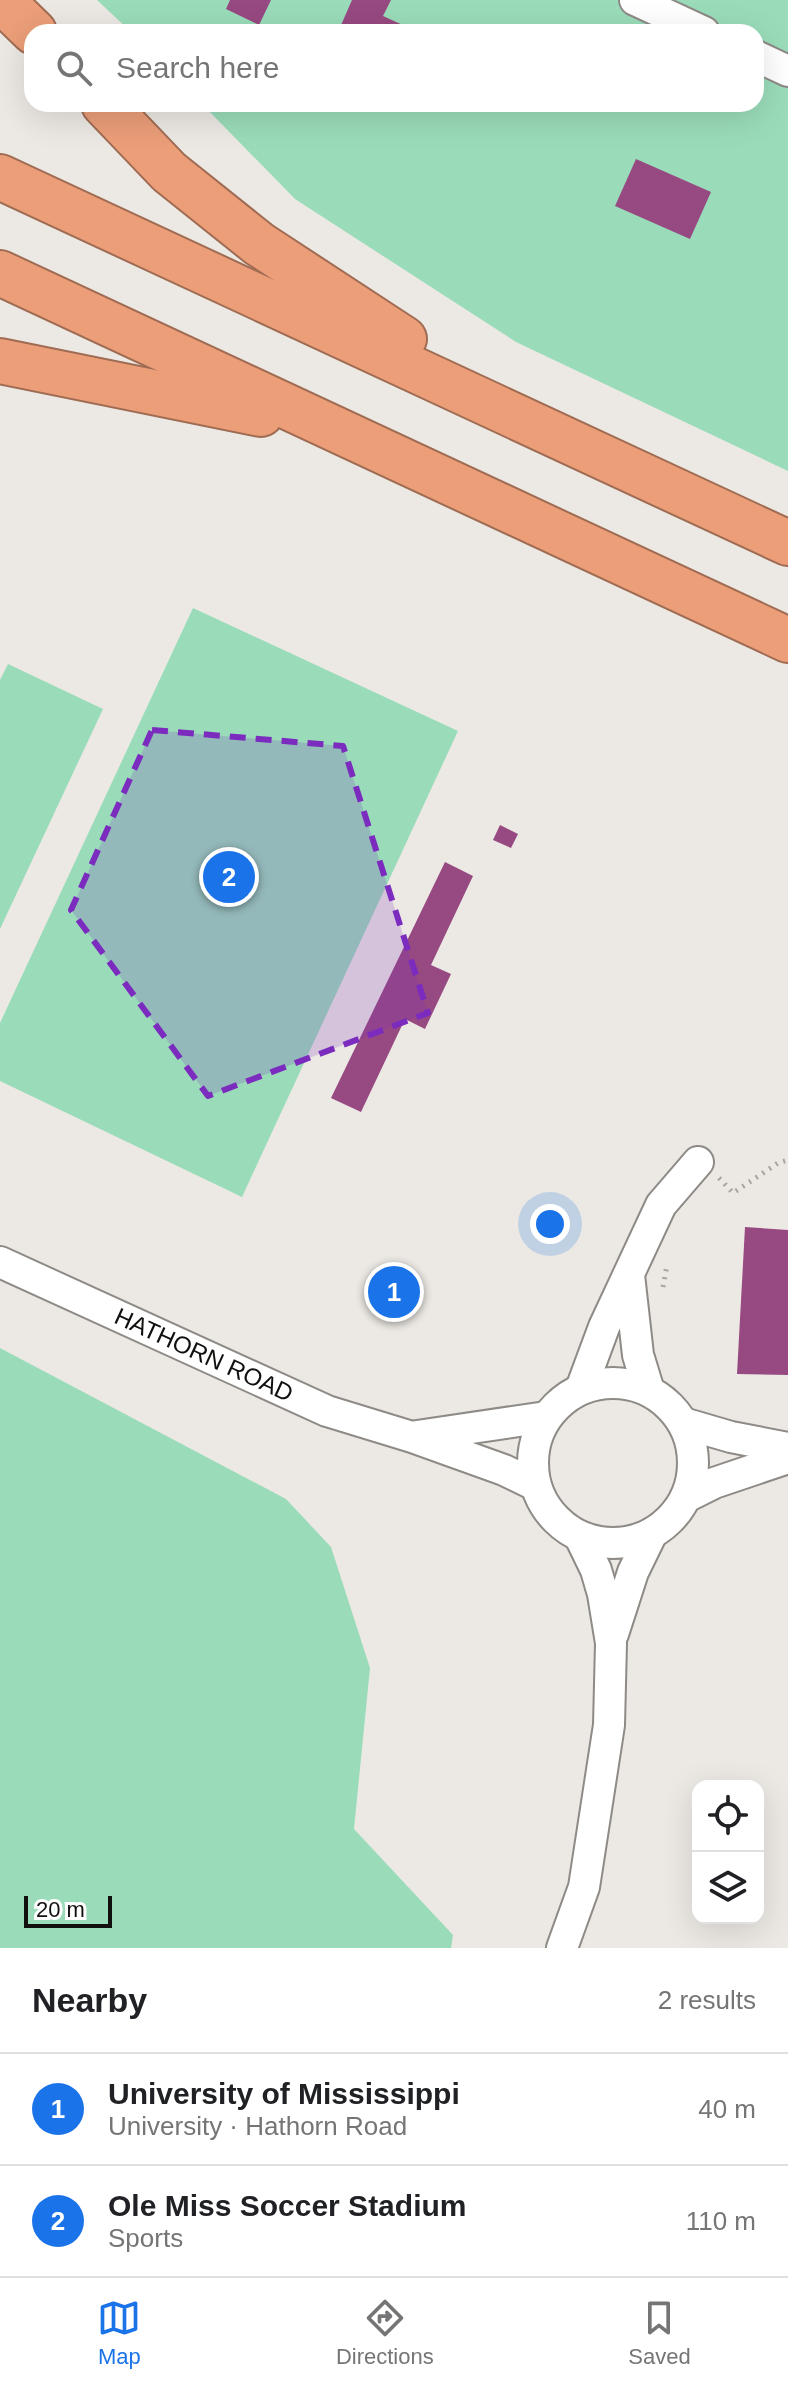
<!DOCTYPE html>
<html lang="en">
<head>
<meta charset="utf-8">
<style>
  :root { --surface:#fff; --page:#f6f6f6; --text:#202124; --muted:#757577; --line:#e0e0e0; --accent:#1a73e8 }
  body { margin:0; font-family:Helvetica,sans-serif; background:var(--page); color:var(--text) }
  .controls { position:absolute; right:24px; bottom:24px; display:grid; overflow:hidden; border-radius:16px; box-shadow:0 8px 32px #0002 }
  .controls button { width:72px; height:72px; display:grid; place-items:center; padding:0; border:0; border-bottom:2px solid var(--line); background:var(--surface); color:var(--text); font:40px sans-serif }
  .scale { position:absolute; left:24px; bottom:20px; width:88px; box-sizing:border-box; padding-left:8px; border:4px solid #11100e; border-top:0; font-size:22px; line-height:28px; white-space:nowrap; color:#11100e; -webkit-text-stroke:6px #fff; paint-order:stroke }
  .you { position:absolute; left:550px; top:1224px; width:28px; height:28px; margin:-20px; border:6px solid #fff; border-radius:50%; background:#1a73e8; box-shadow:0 0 0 12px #1a73e833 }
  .badge { display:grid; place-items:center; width:52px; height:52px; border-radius:50%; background:var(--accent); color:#fff; font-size:26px; font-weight:700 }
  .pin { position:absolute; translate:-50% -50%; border:4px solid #fff; box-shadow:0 2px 8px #0006 }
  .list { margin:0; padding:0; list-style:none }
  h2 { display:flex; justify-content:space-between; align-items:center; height:104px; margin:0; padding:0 32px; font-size:34px }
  h2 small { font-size:26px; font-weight:400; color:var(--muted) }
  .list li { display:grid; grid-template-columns:52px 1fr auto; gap:24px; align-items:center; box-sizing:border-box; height:112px; padding:0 32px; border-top:2px solid var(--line) }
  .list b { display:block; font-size:30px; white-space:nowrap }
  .list p { margin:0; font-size:26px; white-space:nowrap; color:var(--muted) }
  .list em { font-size:26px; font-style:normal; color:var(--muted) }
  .icon { flex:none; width:44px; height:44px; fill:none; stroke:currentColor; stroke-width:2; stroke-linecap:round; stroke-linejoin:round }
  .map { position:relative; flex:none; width:788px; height:1948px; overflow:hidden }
  .search { position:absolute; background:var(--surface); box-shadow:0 8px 32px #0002; left:24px; right:24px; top:24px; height:88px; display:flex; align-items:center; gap:20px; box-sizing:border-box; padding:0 28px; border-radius:24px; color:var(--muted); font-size:30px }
  .sheet { height:328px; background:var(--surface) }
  nav { display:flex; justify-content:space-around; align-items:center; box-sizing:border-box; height:112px; border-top:2px solid var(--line); background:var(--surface); font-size:22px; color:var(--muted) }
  nav a { display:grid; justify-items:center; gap:4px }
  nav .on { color:var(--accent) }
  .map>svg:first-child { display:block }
  .green { fill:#9adcba }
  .building { fill:#974981 }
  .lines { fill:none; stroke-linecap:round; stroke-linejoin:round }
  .minor-casing { stroke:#8e8b87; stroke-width:34 }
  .highway-casing { stroke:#9f6c53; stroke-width:48 }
  .path { stroke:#a7a5a1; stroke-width:5; stroke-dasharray:2 6; stroke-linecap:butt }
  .minor { stroke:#fff; stroke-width:30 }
  .highway { stroke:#eb9e78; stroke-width:44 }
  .marked { fill:#7b2cbf; fill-opacity:0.2; stroke:#7b2cbf; stroke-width:6; stroke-dasharray:16 10; stroke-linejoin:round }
  .labels { text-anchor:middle; stroke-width:8; stroke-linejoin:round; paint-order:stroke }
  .street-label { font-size:24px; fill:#11100e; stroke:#fff }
</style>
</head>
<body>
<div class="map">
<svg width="788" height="1948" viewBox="0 0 788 1948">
  <rect width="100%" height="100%" fill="#ece9e4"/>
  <g class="green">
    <polygon points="97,0 788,0 788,471 516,342 295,199 202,104 756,104 756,32 131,32"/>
    <polygon points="193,608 458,731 242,1197 0,1081 0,1023"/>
    <polygon points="8,664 103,709 0,929 0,680"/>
    <polygon points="0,1348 286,1499 331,1547 370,1668 354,1829 453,1935 451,1948 0,1948"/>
  </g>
  <g class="building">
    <polygon points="230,0 271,0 259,25 226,9"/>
    <polygon points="352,0 391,0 383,16 418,32 338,32"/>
    <polygon points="636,159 711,192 690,239 615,206"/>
    <polygon points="500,825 518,834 511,848 493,840"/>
    <polygon points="445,862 473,876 431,965 451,974 425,1029 405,1019 361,1112 331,1098"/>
    <polygon points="745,1227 788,1230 788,1375 737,1374"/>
  </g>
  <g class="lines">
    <defs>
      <g id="minor">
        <polyline points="635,0 704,32"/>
        <polyline points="756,56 788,71"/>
        <path id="s1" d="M0,1262l327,149 85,26 92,33 31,15"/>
        <polyline points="629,1275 638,1355 649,1391"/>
        <circle cx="613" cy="1463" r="80"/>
        <polyline points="581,1389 604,1327 661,1205 698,1162"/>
        <polyline points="683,1423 731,1437 788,1448"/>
        <polyline points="417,1436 546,1417"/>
        <polyline points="686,1497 714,1483 788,1458"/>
        <polyline points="613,1634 633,1572 652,1533"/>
        <polyline points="562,1948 584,1887 609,1725 611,1643 603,1594 596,1570 580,1537"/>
      </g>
      <g id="highway">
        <polyline points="1,0 34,32"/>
        <polyline points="104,104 169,172 259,244 404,339"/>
        <polyline points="0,177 788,543"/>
        <polyline points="0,273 788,640"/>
        <polyline points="0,361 261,414"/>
      </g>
    </defs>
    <use href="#minor" class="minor-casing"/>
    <use href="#highway" class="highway-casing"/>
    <g class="path">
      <polyline points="719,1178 733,1193 778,1163 788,1160"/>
      <polyline points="663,1287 667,1265"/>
    </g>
    <use href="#minor" class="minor"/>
    <use href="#highway" class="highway"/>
  </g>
  <path class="marked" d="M152,730l191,16 85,267 -220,83 -137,-186z"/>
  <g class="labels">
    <g class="street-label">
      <text dy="8" stroke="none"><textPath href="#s1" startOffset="224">HATHORN ROAD</textPath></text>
    </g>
  </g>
</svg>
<div class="controls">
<button><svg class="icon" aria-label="locate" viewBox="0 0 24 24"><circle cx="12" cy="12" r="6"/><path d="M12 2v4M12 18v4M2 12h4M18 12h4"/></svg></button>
<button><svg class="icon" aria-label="layers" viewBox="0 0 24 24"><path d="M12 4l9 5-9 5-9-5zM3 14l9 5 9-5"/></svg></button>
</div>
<div class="scale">20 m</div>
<div class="you"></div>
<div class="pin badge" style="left:394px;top:1292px">1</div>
<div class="pin badge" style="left:229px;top:877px">2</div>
<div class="search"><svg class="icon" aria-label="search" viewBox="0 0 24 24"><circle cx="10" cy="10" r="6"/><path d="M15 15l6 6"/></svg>Search here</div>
</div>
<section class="sheet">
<h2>Nearby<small>2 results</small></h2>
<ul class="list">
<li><span class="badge">1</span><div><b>University of Mississippi</b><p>University · Hathorn Road</p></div><em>40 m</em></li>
<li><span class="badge">2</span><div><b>Ole Miss Soccer Stadium</b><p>Sports</p></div><em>110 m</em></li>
</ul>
</section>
<nav>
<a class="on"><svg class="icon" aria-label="map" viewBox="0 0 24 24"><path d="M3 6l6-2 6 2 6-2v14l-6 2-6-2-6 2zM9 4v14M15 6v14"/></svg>Map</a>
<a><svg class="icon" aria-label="directions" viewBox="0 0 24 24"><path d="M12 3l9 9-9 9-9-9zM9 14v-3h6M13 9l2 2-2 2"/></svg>Directions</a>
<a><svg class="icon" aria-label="saved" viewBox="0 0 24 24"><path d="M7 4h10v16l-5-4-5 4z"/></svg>Saved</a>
</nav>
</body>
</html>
